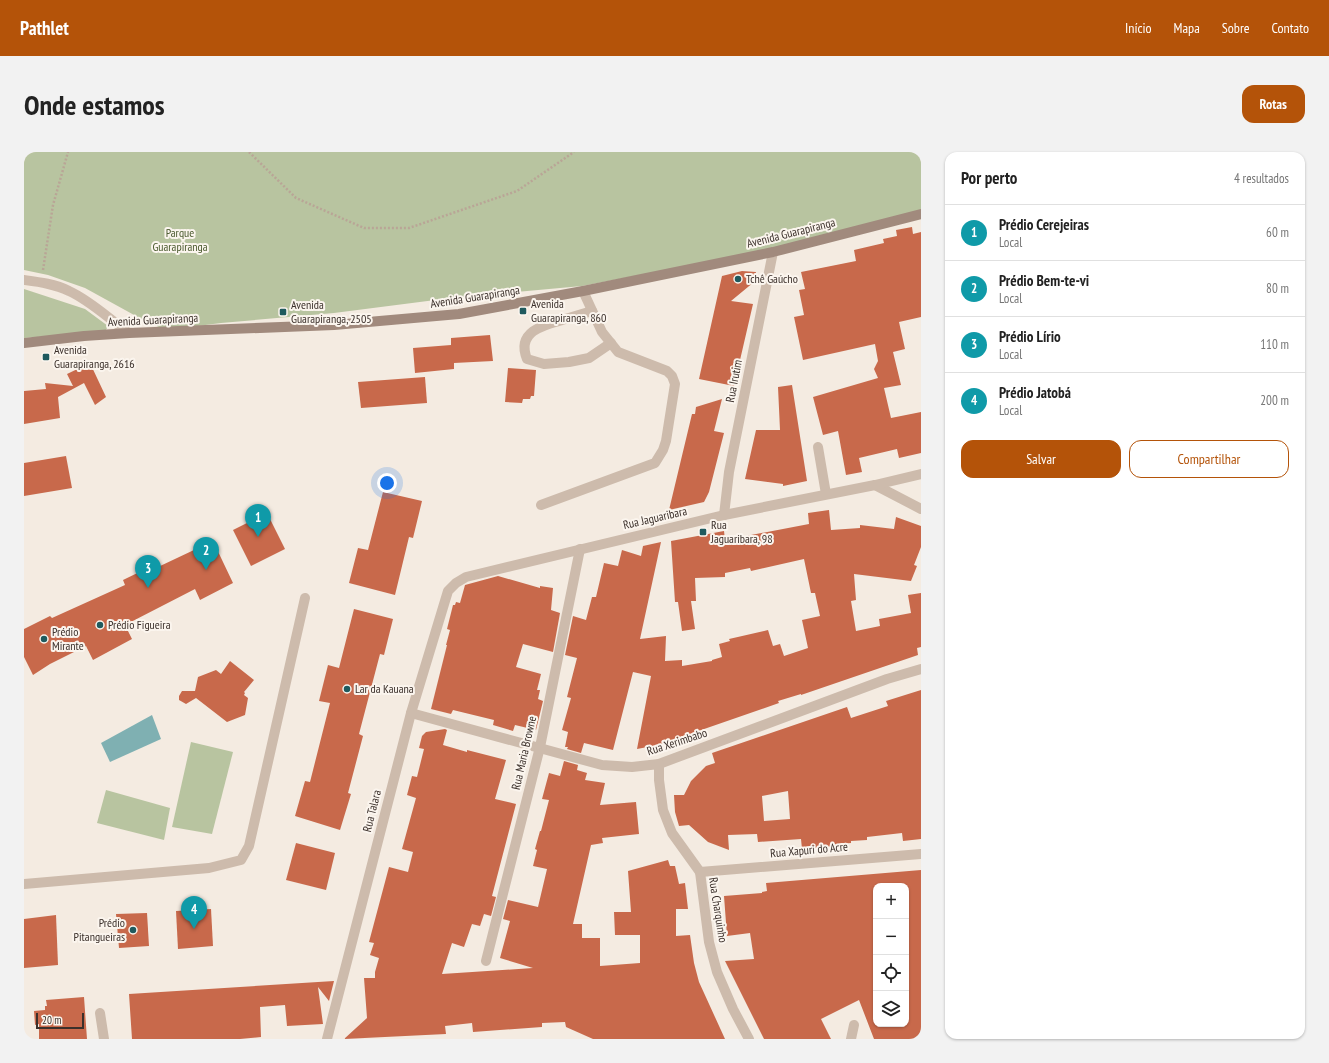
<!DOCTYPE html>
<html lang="pt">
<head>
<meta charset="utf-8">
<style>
  :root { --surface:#fff; --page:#f2f2f2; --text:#222; --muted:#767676; --line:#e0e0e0; --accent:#b45309 }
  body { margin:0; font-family:"PT Sans Narrow",sans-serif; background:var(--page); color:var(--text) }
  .controls { position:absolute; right:12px; bottom:12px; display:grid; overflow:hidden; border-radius:8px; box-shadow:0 1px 3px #0004 }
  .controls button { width:36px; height:36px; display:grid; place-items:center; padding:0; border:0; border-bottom:1px solid var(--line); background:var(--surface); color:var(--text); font:20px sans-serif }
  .scale { position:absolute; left:12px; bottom:10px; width:48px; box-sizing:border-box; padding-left:4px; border:2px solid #3b302b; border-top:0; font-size:11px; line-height:14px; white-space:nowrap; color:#3b302b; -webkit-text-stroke:3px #fbf5ee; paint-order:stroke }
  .you { position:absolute; left:363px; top:331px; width:14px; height:14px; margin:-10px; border:3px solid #fff; border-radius:50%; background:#1a73e8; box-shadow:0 0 0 6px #1a73e833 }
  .badge { display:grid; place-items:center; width:26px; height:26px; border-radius:50%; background:var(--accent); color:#fff; font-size:13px; font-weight:700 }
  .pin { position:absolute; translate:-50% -33px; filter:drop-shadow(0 1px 2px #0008) }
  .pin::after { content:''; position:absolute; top:21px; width:14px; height:12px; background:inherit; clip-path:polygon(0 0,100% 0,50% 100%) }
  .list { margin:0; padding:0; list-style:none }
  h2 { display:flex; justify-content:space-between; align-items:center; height:52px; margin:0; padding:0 16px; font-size:17px }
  h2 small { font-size:13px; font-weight:400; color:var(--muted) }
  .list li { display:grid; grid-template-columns:26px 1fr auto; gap:12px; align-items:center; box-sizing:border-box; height:56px; padding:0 16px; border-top:1px solid var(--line) }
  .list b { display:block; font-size:15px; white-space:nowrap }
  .list p { margin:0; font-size:13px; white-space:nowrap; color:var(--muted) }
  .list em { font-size:13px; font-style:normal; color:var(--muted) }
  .actions { display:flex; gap:8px; padding:12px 16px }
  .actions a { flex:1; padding:9px 0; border:1px solid var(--accent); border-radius:12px; text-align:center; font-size:14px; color:var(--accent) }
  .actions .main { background:var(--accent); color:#fff }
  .icon { flex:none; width:22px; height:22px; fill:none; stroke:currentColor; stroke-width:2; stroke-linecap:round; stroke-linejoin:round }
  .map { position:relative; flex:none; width:897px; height:887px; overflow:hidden; border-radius:12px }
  header { display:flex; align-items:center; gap:24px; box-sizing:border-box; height:56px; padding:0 20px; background:var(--accent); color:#fff }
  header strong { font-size:19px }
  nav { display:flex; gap:22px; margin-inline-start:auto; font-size:14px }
  .intro { display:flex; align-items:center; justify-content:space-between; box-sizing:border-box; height:96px; padding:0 24px }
  h1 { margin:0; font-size:28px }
  .button { padding:10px 18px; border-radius:12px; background:var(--accent); color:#fff; font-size:14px; font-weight:700 }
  main { display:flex; gap:24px; padding:0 24px }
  aside { flex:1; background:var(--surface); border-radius:12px; box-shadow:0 1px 3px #0004 }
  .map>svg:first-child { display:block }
  .green { fill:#b8c4a0 }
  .water { fill:#7fb0b2 }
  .building { fill:#c8694b; fill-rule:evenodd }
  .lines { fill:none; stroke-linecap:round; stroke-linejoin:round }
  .path { stroke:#b9a596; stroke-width:2.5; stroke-dasharray:2 2; stroke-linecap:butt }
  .lane { stroke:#cdbbac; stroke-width:10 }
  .street { stroke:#cdbbac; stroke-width:10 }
  .secondary { stroke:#a18a7d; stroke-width:10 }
  .poi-dot { fill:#1f5a5e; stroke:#fbf5ee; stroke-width:1.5 }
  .labels { text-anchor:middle; stroke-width:4; stroke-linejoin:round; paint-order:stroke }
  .park-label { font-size:12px; fill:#4a5a2e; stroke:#fbf5ee }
  .street-label { font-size:12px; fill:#3b302b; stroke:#fbf5ee }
  .poi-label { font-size:12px; fill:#3b302b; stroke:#fbf5ee; text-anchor:start }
</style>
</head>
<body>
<header>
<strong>Pathlet</strong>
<nav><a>Início</a><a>Mapa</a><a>Sobre</a><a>Contato</a></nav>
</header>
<div class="intro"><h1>Onde estamos</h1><a class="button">Rotas</a></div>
<main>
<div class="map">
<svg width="897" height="887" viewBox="0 0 897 887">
  <rect width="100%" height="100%" fill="#f4ebe1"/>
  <g class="green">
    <polygon points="0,0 897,0 897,58 742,99 558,134 427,146 310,161 197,171 142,178 121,169 61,136 24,123 0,118"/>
    <polygon points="0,137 61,157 84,174 81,180 0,186"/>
    <polygon points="167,590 209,600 188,682 148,675"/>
    <polygon points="82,638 146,656 140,688 73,671"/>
  </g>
  <polygon class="water" points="128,563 137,587 86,610 77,591"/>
  <g class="building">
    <polygon points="888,75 889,82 897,80 897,165 875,170 881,197 869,200 877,233 860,236 867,266 897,260 897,301 875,306 873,297 835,306 838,320 822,323 814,279 799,283 789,245 854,226 850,217 854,209 851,192 779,208 770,165 780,163 775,138 781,137 777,120 832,109 830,98 860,91 859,87 873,84 872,78"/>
    <polygon points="718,119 732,120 730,130 707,149 729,152 710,234 675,227 698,124"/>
    <polygon points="466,183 469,209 430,211 430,217 391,221 389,196 427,193 427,186"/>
    <polygon points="66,211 82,245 71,253 60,231 34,245 36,266 0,272 0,239 22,237 21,231 49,234 43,222"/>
    <polygon points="484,216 512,218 510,244 507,244 506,247 499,247 498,251 481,250"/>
    <polygon points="401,225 403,251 337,256 334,230"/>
    <polygon points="768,233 783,329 759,334 759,332 721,327 732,278 756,278 754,235"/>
    <polygon points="698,247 690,279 700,281 685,340 680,350 645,358 668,262 671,262 672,255"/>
    <polygon points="42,304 48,336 0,344 0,311"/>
    <polygon points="359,340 398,349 389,386 385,385 371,443 325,431 334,396 344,398"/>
    <polygon points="805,358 807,378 836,376 836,373 870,377 872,365 897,374 897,395 890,413 893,414 887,429 830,422 832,448 827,449 832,479 856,474 855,467 887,461 884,443 897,441 897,495 893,496 894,503 777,543 777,542 754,549 755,551 634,593 613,597 627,524 609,520 589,598 560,591 557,601 543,597 544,595 541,595 544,580 538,578 547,546 543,545 553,506 541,503 549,464 562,468 568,445 572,445 580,411 594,414 598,398 617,404 619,394 637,390 616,487 642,484 641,509 658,508 658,514 688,509 688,508 698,505 695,492 706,489 705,487 744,478 749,494 756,492 760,504 784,496 778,468 796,464 791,441 787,441 780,407 727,419 726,416 701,421 701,425 671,426 672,449 667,449 671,477 658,479 654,450 651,450 647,389 700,379 701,388 785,372 784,361"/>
    <polygon points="243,361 261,397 227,414 209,378"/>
    <polygon points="189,389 209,431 176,448 171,437 101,473 108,487 69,508 62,494 26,512 9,523 0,505 0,477 26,464 28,466 101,433 99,428 132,412 134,415"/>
    <polygon points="474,424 516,436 516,434 529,436 527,458 536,461 529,500 499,492 492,515 517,522 513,538 516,538 514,547 519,549 512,578 491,573 489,579 469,573 470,568 429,558 427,562 407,557 423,493 422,493 426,478 423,477 429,453 431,453 432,450 436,451 441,433"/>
    <polygon points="330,457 369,467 360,503 356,502 335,582 339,584 324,641 327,642 316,678 271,664 281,629 286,630 306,551 295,549 304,513 315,516"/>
    <polygon points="206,509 230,528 220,540 221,541 220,543 224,546 221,563 203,570 172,546 162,552 155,548 155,544 158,539 171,539 174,525 192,518 197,522"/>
    <path d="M897,538v149l-18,2 -1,-8 -35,4v3l-16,1v2l-14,1v2l-35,3 -1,-10 -43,3 -1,-8 -29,1 1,15 -21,-8 -19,-17 -10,1 -4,-14 -1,-17h10l7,-14 15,-15 9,-3 -3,-10 135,-46 4,11 37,-12 -2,-5zM764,639l2,28 -26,2 -2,-25z"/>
    <polygon points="421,577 423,578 419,593 443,600 443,598 482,608 471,647 492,652 468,744 472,745 467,764 460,762 456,774 448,772 440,795 428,791 418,822 509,816 476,806 486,769 479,767 484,748 514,755 523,717 509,714 513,698 511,697 516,679 517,679 525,648 518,647 525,621 536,624 540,609 554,613 553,618 563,621 561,628 581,631 576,653 612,650 615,682 578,686 579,691 567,693 549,772 558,772 558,786 576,786 576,814 616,811 616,783 591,783 590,760 607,760 604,719 644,708 646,714 651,714 655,732 661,731 664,757 652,757 652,784 666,783 670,811 675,830 701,887 569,887 542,875 541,870 518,871 518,875 449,880 448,871 421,874 422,882 320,887 343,866 340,826 351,826 351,820 355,806 346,803 350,791 345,790 365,715 384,720 389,700 378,697 392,646 383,643 388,624 393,625 400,597 395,596 398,584 402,580"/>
    <polygon points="272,691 311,701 302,738 262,728"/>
    <path d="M897,718v169h-47l-15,-39 -38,19 10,20h-67l-39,-78 29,-2 -4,-26 -23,3 -3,-40 38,-3v-1l5,-1 -1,-8zM852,734h30v138h-30v-29l-2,1 -1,-38h3z"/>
    <polygon points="187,757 189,794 154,797 152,759"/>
    <polygon points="123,761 125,794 95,796 92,762"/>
    <polygon points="32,763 34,813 0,816 0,767"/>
    <polygon points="310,829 305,849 294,835 299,872 263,874 261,853 236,855 237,885 216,887 108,887 105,842"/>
    <polygon points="60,845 63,887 15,887 15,872 11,873 10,859 21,858 21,854 23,854 22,848"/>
  </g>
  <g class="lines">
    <g class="path">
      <polyline points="225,0 272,46 340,76 385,76 493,39 550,0"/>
      <polyline points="19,118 29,53 44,0"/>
    </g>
    <g class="lane">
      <path d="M568,159c-10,3 -20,6 -30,9 -19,5 -46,12 -35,39l17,5 25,-2 20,-4 22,-15"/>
      <polyline points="794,295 802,342"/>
      <polyline points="517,353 631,311 639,298 642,289 651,232 648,224 643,219 594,200 578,180 559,139"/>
      <polyline points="0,732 185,716 217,708 225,694 281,446"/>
    </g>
    <g class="street">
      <path d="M0,128c15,2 31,4 45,11 22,10 40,28 60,42"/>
      <polyline points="851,333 897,357"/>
      <polyline points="700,363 705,320 749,100"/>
      <polyline points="387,561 578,613 608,615 635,612 863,527 897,517"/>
      <polyline points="635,612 635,628 639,658 648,681 676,720 685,790 693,820 709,857 725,887"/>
      <polyline points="676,720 897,702"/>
      <polyline points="462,809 516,595 556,397"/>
      <polyline points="76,861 80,887"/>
      <polyline points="303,887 387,561 424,439 432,431 442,425 700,363 851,333 897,322"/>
      <polyline points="827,887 830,873"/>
    </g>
    <polyline class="secondary" points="0,191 60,184 105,181 310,173 435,162 559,139 749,100 897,62"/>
  </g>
  <g class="poi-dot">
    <circle cx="714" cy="127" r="4"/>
    <rect x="495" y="155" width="8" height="8" rx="2"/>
    <rect x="255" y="156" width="8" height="8" rx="2"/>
    <rect x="18" y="201" width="8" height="8" rx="2"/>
    <rect x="675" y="376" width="8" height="8" rx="2"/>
    <circle cx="76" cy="473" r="4"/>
    <circle cx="20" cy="487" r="4"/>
    <circle cx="323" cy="537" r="4"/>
    <circle cx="109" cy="778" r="4"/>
  </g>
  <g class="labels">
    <g class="park-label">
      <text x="156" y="85">Parque<tspan x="156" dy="14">Guarapiranga</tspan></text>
    </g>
    <g class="street-label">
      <text transform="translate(767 81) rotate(-14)" y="4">Avenida Guarapiranga</text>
      <text transform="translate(451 145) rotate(-9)" y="4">Avenida Guarapiranga</text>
      <text transform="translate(129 168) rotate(-3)" y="4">Avenida Guarapiranga</text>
      <text transform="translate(710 229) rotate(-79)" y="4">Rua Irutim</text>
      <text transform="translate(631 366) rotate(-13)" y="4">Rua Jaguaribara</text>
      <text transform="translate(653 590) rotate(-18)" y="4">Rua Xerimbabo</text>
      <text transform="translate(500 601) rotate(-77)" y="4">Rua Maria Browne</text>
      <text transform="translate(348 659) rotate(-76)" y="4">Rua Talara</text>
      <text transform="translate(785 698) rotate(-5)" y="4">Rua Xapuri do Acre</text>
      <text transform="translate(694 758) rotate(81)" y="4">Rua Charquinho</text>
    </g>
    <g class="poi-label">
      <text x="722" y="131">Tchê Gaúcho</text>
      <text x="507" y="156">Avenida<tspan x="507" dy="14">Guarapiranga, 860</tspan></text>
      <text x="267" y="157">Avenida<tspan x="267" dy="14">Guarapiranga, 2505</tspan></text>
      <text x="30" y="202">Avenida<tspan x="30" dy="14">Guarapiranga, 2616</tspan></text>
      <text x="687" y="377">Rua<tspan x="687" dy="14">Jaguaribara, 98</tspan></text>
      <text x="84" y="477">Prédio Figueira</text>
      <text x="28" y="484">Prédio<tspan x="28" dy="14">Mirante</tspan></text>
      <text x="331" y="541">Lar da Kauana</text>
      <text x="101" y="775" text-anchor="end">Prédio<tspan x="101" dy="14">Pitangueiras</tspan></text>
    </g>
  </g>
</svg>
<div class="controls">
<button>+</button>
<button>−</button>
<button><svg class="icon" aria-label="locate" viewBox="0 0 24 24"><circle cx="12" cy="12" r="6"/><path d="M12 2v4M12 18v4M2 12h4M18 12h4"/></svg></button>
<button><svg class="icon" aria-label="layers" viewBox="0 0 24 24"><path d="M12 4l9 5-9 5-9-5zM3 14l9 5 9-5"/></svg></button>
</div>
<div class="scale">20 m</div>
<div class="you"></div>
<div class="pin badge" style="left:234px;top:385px;background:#0f9aa8">1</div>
<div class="pin badge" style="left:182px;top:418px;background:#0f9aa8">2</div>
<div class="pin badge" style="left:124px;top:436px;background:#0f9aa8">3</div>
<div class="pin badge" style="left:170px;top:777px;background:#0f9aa8">4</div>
</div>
<aside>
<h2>Por perto<small>4 resultados</small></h2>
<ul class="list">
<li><span class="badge" style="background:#0f9aa8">1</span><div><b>Prédio Cerejeiras</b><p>Local</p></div><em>60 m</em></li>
<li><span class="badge" style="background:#0f9aa8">2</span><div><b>Prédio Bem-te-vi</b><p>Local</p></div><em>80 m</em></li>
<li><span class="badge" style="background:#0f9aa8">3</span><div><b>Prédio Lírio</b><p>Local</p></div><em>110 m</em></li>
<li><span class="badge" style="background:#0f9aa8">4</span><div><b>Prédio Jatobá</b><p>Local</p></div><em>200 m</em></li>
</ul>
<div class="actions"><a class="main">Salvar</a><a>Compartilhar</a></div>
</aside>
</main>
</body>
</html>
